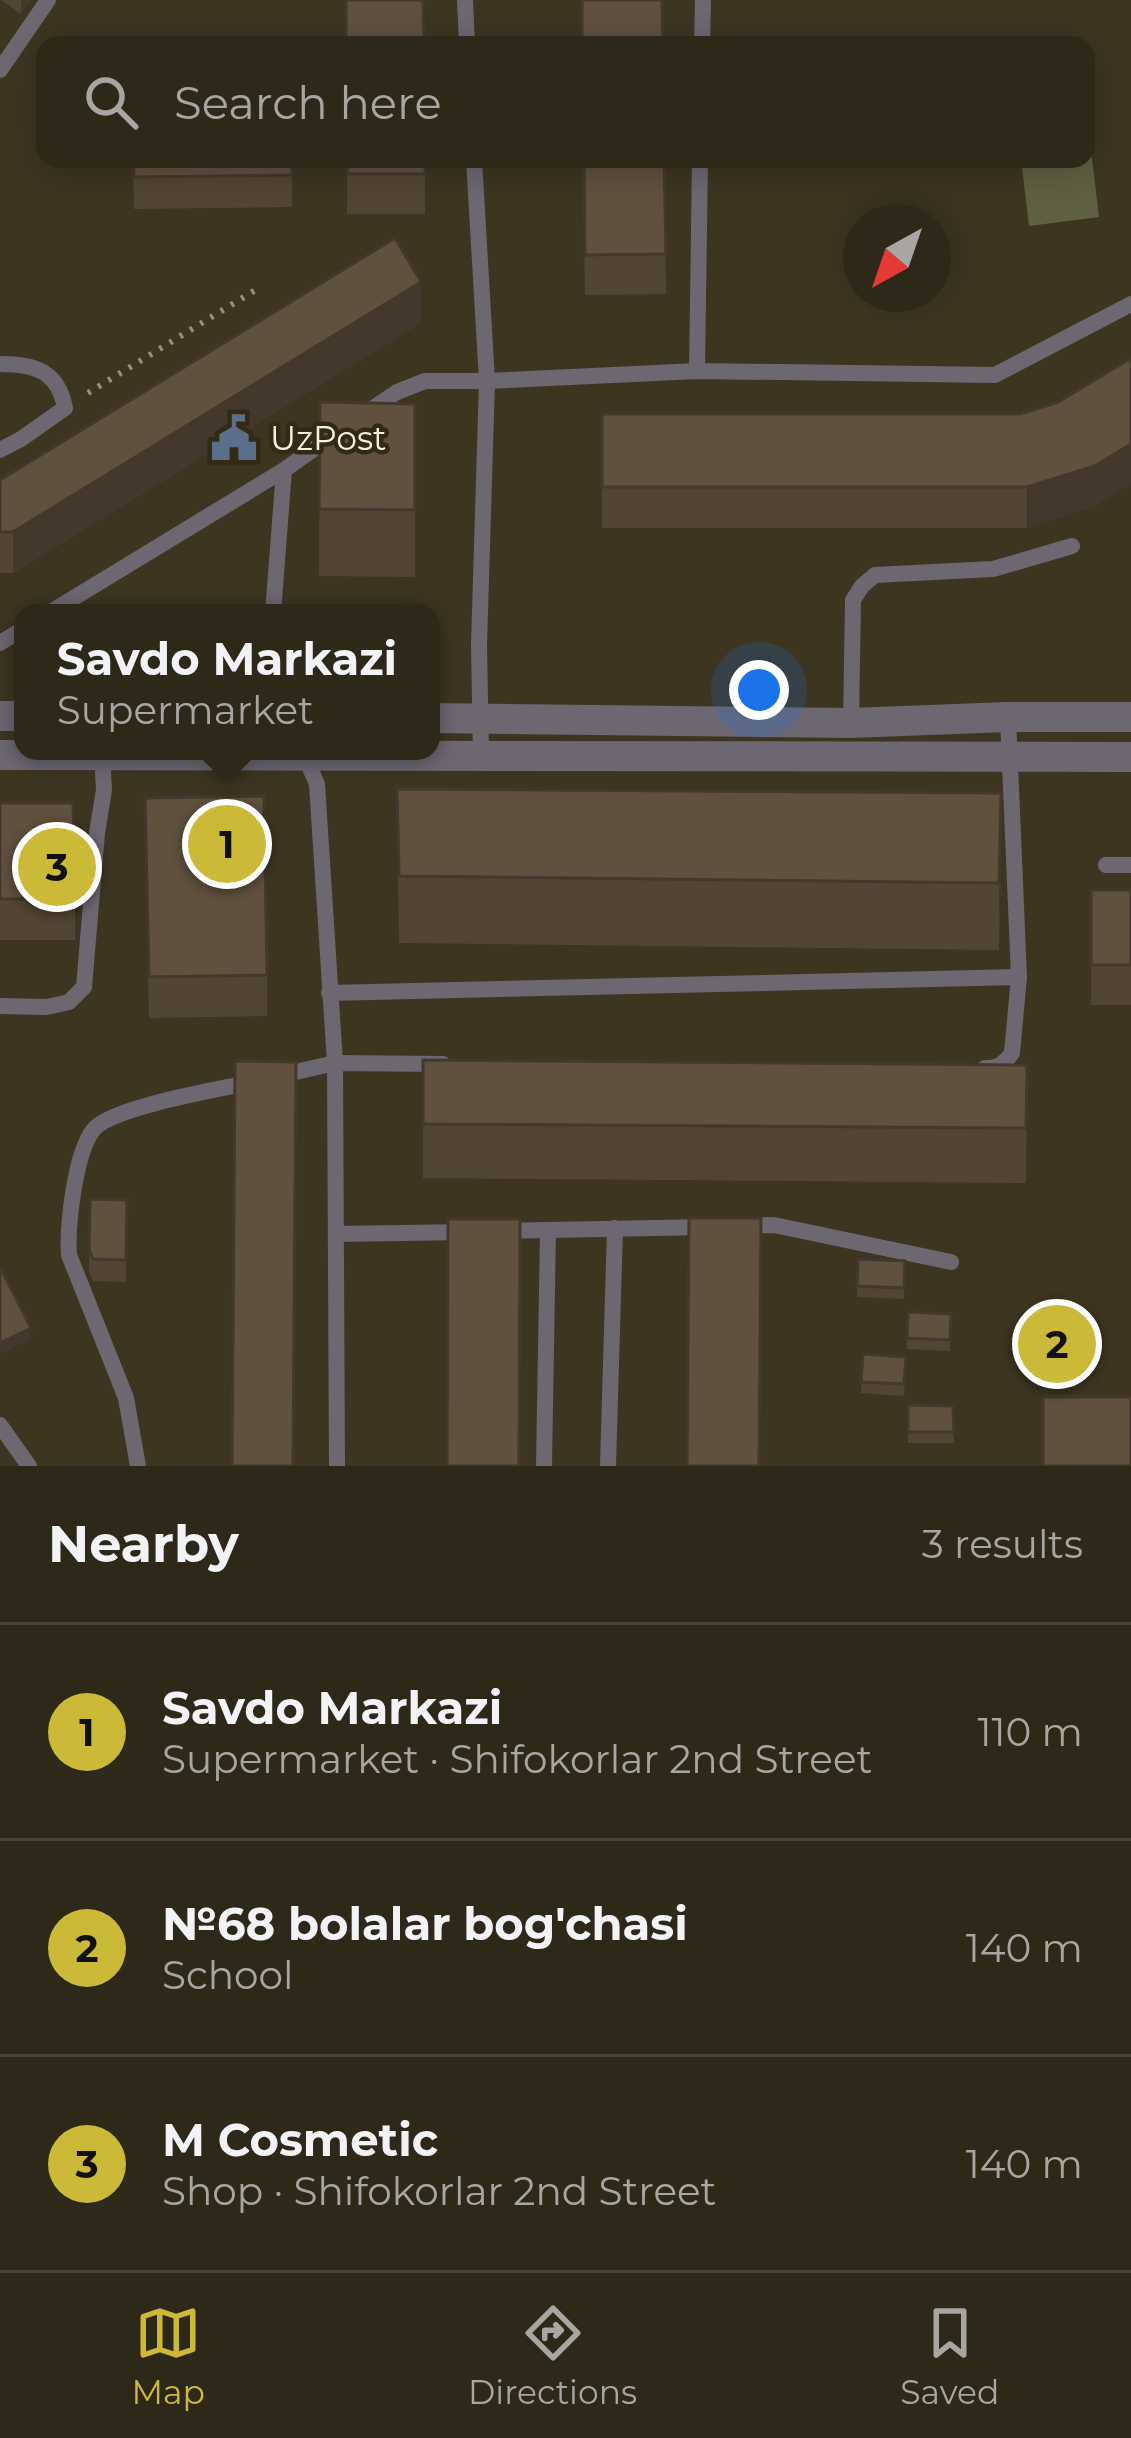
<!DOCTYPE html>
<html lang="en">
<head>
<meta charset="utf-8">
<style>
  :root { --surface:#2e2818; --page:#3a3425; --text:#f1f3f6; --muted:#a7a6a2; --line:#494437; --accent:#cdb938 }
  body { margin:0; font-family:Montserrat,sans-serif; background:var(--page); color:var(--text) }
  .compass { position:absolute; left:843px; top:204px; width:108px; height:108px; border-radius:50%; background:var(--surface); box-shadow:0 6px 30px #0003; rotate:220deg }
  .you { position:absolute; left:759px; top:690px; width:42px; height:42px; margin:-30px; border:9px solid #fff; border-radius:50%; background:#1a73e8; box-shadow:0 0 0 18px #1a73e833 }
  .badge { display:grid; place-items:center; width:78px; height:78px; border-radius:50%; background:var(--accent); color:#111; font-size:39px; font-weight:700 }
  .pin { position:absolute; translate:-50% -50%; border:6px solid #fff; box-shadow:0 3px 12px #0006 }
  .popup { position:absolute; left:14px; top:604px; width:426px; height:156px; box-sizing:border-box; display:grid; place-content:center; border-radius:24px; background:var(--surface); filter:drop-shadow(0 3px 9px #0005); font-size:39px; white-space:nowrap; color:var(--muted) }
  .popup b { font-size:45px; color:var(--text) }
  .popup::after { content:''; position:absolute; left:50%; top:100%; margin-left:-24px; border:24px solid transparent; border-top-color:var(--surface) }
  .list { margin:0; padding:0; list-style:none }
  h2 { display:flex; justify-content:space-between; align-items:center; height:156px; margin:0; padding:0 48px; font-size:51px }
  h2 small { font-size:39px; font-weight:400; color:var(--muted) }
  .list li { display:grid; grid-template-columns:78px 1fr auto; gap:36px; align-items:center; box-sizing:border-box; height:216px; padding:0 48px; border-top:3px solid var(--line) }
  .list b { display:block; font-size:45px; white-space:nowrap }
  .list p { margin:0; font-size:39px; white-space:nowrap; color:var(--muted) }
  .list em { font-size:39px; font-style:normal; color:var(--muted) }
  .icon { flex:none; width:66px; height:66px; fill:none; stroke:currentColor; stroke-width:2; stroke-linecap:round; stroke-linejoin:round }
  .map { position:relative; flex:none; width:1131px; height:1466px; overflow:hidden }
  .search { position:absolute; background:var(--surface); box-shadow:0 6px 30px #0003; left:36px; right:36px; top:36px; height:132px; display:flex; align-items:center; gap:30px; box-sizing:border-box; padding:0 42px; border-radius:24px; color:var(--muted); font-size:45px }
  .sheet { height:804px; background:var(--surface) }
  nav { display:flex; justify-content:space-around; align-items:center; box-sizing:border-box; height:168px; border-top:3px solid var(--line); background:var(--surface); font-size:33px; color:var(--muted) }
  nav a { display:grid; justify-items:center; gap:6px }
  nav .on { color:var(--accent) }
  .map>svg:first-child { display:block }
  .green { fill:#5f6042 }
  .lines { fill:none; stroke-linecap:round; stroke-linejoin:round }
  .path { stroke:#97907f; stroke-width:6; stroke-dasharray:3 9; stroke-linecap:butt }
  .service { stroke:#6c6771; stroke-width:16 }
  .tertiary { stroke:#6c6771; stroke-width:30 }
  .wall { fill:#534535 }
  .shaded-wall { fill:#43382b }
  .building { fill:#60503e; stroke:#43382b; stroke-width:3 }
  .labels { text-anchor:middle; stroke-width:9; stroke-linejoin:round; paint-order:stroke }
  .poi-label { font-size:33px; fill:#f6f0e4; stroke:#332a16; text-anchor:start }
</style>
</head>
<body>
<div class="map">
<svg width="1131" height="1466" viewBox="0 0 1131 1466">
  <rect width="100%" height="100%" fill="#3d3520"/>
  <polygon class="green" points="1086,108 1099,217 1029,226 1021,159 1086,159"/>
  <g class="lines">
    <polyline class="path" points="88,393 257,289"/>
    <g class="service">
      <polyline points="465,0 467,45"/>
      <polyline points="702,45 703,0"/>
      <polyline points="0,70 48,0"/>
      <polyline points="474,159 487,381 479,645 481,757"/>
      <path d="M0,364c35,0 58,7 65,44l-44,31 -21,11"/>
      <polyline points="697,371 700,159"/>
      <polyline points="366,413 397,392 425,381 487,381 697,371 995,375 1131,304"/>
      <polyline points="49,613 284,470 335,434"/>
      <polyline points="273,613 284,470"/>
      <polyline points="0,643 23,629"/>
      <polyline points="851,723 853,600 862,586 875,575 993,569 1072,546"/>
      <polyline points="303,752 317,784 335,1063 337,1466"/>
      <polyline points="1106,865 1131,865"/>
      <polyline points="329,993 1019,977"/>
      <polyline points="0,1006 47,1007 69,1002 84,987 97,833 104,790 102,754"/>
      <path d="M985,1068c13,0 19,-4 27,-15l7,-76 -11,-260"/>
      <polyline points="278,1076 335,1063 443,1064"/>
      <polyline points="740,1226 774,1225 951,1262"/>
      <polyline points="500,1231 708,1227"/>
      <polyline points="336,1234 468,1232"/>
      <polyline points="0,1425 29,1466"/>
      <path d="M138,1466l-12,-68 -57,-143c-2,-29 6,-103 25,-126 19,-22 126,-40 159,-47"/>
      <polyline points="544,1466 548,1230"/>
      <polyline points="608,1466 615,1228"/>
    </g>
    <g class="tertiary">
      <polyline points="0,716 23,716"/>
      <polyline points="431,718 851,723 1008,717 1131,717"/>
      <polyline points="0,755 1131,757"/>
    </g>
  </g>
  <g class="wall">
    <polygon points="1,0 30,0 21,14"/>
    <polygon points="133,159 292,159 292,207 134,209"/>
    <rect x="347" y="159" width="78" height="55"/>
    <polygon points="583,159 664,159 666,294 585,295"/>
    <polygon points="421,323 13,573 0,573 0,480"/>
    <polygon points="1131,358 1131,484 1095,506 1027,528 602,528 602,414 1020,414 1058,402"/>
    <polygon points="320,402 415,404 415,577 319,576"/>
    <polygon points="397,789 1001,860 999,950 399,943"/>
    <polygon points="0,803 75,899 75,940 0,940"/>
    <polygon points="145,839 267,975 267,1016 149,1018"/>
    <rect x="1091" y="890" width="40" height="115"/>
    <polygon points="423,1060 1027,1065 1026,1183 423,1178"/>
    <polygon points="90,1199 127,1200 126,1282 93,1281 89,1271"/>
    <polygon points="858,1259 905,1261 904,1299 857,1297"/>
    <polygon points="908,1312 951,1314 950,1351 907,1349"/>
    <polygon points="863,1354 906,1357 904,1396 861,1393"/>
    <polygon points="908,1405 953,1406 954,1443 908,1443"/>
  </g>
  <g class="shaded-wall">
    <polygon points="21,0 30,0 21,14"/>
    <polygon points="421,282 421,323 13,573 13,532"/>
    <polygon points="1131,444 1131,484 1095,506 1027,528 1027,487"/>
    <polygon points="1001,793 1001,860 999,950 999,883"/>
    <polygon points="31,1328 31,1339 0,1354 0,1343"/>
  </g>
  <g class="building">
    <polygon points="346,0 423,0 424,45 346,45"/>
    <polygon points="582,0 662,0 663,45 582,45"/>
    <polygon points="133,159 292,159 292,175 134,177"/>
    <rect x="347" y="159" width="78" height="15"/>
    <polygon points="584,159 664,159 666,254 585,255"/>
    <polygon points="395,238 421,282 13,532 0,532 0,480"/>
    <polygon points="1131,358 1131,444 1095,466 1027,487 602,487 602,414 1020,414 1058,402"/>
    <polygon points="320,402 415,404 415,510 319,509"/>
    <polygon points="397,789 1001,793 999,883 399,876"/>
    <polygon points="264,796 267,975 149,977 145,798"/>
    <polygon points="0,803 73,803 75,899 0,899"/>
    <rect x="1091" y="890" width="40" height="75"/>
    <polygon points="423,1060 1027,1065 1026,1128 423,1124"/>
    <polygon points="235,1061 296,1062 293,1466 232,1466"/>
    <polygon points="90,1199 127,1200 126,1260 93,1259 89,1250"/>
    <polygon points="689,1218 761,1218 759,1466 687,1466"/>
    <polygon points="448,1219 520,1219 519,1466 447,1466"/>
    <polygon points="858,1259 905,1261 904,1288 857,1286"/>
    <polygon points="0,1267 31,1328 0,1343"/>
    <polygon points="908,1312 951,1314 950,1340 907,1338"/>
    <polygon points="863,1354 906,1357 904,1384 861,1382"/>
    <rect x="1043" y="1397" width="88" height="69"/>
    <polygon points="908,1405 953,1406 954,1432 908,1432"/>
  </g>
  <defs>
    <symbol id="civic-bare" viewBox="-9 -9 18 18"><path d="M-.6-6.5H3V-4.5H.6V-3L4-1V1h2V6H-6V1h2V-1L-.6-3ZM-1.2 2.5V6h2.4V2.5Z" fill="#5c6f8a" stroke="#332a16" stroke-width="2.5" paint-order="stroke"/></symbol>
  </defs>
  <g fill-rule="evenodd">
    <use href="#civic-bare" x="201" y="405" width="66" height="66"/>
  </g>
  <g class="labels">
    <g class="poi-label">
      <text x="270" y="450">UzPost</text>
    </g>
  </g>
</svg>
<svg class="compass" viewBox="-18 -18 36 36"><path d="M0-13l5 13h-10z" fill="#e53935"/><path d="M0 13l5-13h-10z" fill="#a7a6a2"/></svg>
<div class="you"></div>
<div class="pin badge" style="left:227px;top:844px">1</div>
<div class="popup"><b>Savdo Markazi</b>Supermarket</div>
<div class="pin badge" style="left:1057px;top:1344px">2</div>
<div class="pin badge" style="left:57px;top:867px">3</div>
<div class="search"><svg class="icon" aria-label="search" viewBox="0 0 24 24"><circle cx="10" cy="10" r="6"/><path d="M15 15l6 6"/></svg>Search here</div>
</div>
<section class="sheet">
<h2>Nearby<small>3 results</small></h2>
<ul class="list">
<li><span class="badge">1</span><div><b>Savdo Markazi</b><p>Supermarket · Shifokorlar 2nd Street</p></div><em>110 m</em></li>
<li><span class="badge">2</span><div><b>№68 bolalar bog'chasi</b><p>School</p></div><em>140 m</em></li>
<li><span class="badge">3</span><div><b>M Cosmetic</b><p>Shop · Shifokorlar 2nd Street</p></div><em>140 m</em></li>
</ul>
</section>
<nav>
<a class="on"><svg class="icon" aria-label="map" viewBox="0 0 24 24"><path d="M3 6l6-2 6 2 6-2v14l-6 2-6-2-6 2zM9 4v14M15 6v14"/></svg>Map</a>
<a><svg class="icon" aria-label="directions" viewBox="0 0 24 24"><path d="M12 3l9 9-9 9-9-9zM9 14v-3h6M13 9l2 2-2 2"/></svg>Directions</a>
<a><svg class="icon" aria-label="saved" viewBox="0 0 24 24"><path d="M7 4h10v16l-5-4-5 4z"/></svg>Saved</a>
</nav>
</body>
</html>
